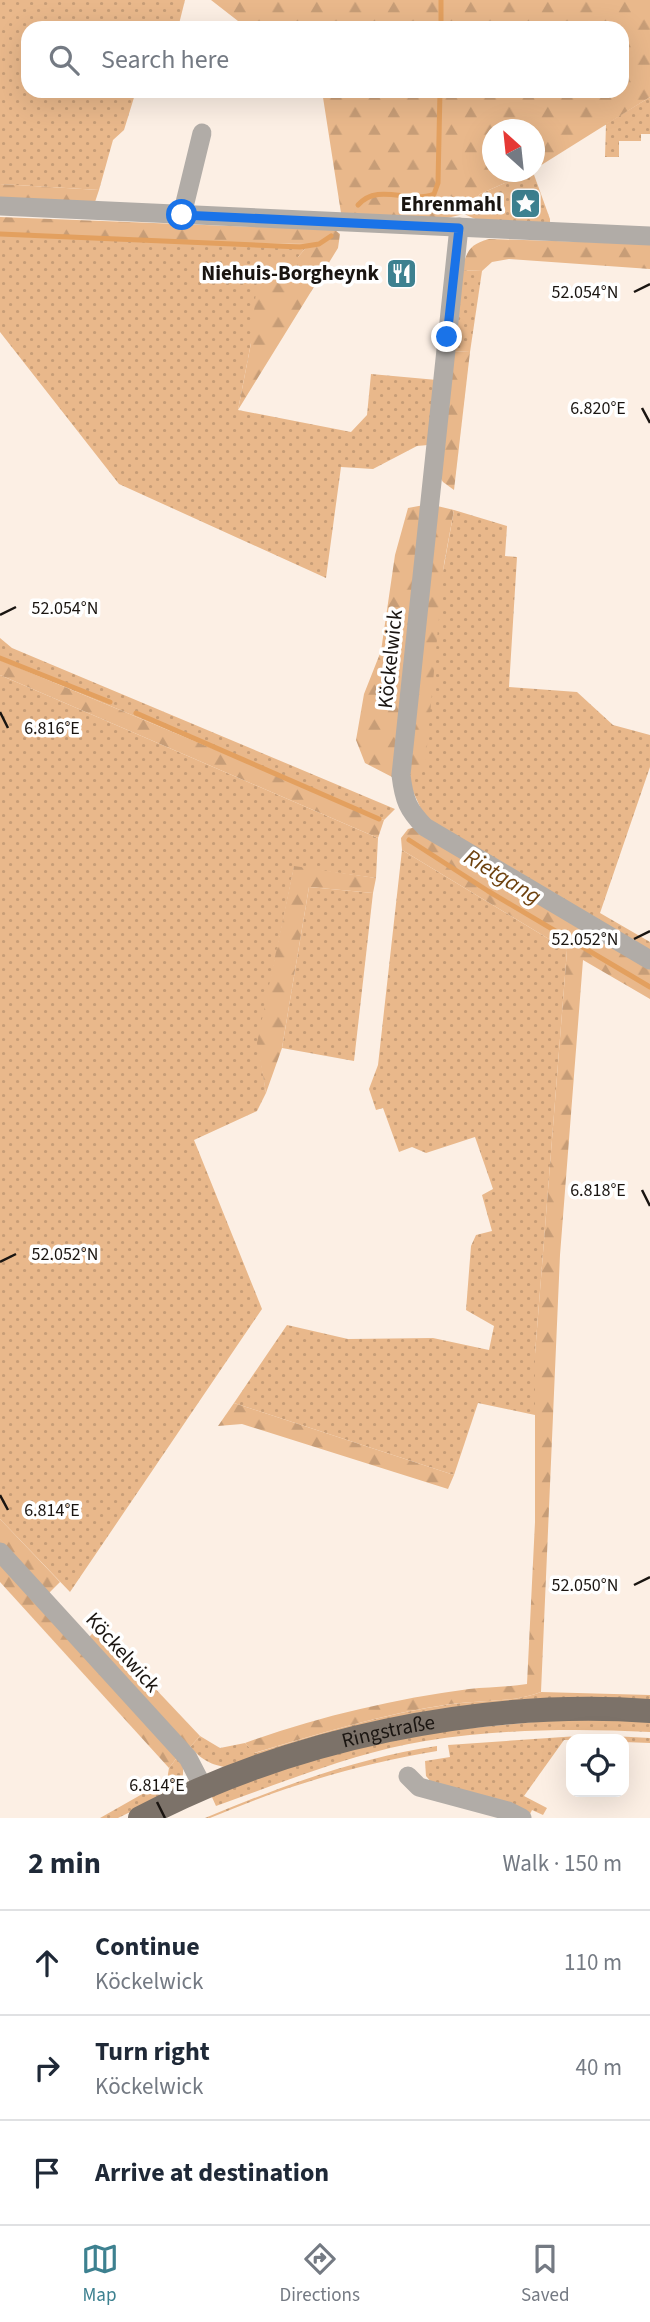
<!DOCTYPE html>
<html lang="en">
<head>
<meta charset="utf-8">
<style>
  :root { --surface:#fff; --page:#f2f2f3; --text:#1f2937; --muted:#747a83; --line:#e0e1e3; --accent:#3d8190 }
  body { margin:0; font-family:"Source Sans 3",sans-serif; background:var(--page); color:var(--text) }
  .controls { position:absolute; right:21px; bottom:21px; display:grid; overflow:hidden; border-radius:14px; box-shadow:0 7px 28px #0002 }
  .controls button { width:63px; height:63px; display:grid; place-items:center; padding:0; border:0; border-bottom:2px solid var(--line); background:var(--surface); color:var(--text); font:35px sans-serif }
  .compass { position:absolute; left:482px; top:119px; width:63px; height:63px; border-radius:50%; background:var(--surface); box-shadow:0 7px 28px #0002; rotate:333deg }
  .stop { position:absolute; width:21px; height:21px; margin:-16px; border:5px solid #1a73e8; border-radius:50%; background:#fff }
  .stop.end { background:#1a73e8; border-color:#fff; box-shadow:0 2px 7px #0008 }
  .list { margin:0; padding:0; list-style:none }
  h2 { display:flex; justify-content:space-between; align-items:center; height:91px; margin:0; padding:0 28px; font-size:30px }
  h2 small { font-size:23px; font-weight:400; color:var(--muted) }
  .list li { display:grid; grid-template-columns:46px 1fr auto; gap:21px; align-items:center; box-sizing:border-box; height:105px; padding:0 28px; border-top:2px solid var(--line) }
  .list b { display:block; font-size:26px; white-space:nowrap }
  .list p { margin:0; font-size:23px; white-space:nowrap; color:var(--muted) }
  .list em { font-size:23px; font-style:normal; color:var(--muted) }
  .icon { flex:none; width:38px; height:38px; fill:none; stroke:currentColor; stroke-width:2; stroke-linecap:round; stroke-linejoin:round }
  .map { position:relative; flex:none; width:650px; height:1818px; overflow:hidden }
  .search { position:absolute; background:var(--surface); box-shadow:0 7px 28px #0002; left:21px; right:21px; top:21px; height:77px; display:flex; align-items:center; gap:18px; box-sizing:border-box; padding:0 24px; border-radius:21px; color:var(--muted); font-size:26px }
  .sheet { height:406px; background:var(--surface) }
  nav { display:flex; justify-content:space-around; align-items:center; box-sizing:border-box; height:98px; border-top:2px solid var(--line); background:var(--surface); font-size:19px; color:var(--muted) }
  nav a { display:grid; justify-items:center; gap:4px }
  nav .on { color:var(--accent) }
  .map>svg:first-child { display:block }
  .grass { fill:url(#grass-dots) }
  .forest { fill:url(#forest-firs) }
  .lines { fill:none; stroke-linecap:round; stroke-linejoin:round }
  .stream { stroke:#e3a05f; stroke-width:5 }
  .minor { stroke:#b1aca7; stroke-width:19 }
  .major { stroke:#7c7269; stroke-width:24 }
  .route { stroke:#1a73e8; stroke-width:9 }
  .ticks { fill:none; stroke:#1a1511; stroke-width:2.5 }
  .labels { text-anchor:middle; stroke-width:7; stroke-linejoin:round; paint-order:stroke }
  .poi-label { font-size:21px; font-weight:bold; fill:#1a1511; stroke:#fff; text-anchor:end }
  .street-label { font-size:21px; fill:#1a1511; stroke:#fff }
  .water-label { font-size:23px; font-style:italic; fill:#6e420f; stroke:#fff }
  .ticks-label { font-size:18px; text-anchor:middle; fill:#1a1511; stroke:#fff; stroke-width:7; stroke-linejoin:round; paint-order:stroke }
</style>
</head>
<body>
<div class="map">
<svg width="650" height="1818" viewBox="0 0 650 1818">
  <defs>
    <pattern id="grass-dots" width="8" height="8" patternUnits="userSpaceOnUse" patternTransform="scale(1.75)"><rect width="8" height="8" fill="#e9b88b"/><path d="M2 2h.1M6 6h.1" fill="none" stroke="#c79d77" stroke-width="1.8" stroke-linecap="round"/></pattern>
    <pattern id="forest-firs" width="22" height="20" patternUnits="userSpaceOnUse" patternTransform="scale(1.75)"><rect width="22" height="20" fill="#e9b88b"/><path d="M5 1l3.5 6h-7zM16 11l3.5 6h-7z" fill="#c79d77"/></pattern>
  </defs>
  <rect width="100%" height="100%" fill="#fcefe4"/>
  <g class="grass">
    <polygon points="0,0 185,0 178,28 28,28 28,91 136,91 124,130 113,140 99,190 0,184"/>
    <polygon points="650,97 650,134 641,134 641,141 619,141 619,157 605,157 606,124"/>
    <polygon points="530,172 533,172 550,219 550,224 480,221 464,214 480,194"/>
    <polygon points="0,234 241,244 310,243 298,257 251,343 238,410 351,432 367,415 371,374 437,380 428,445 417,446 373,469 341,467 326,578 119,484 0,332"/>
    <polygon points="461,270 482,271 470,352 450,351"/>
    <polygon points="454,510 507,526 505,556 517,557 509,687 577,692 613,725 650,735 650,767 600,913 650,942 650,952 426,820 406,776"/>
    <polygon points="0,638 12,648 395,809 384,820 0,660"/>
    <polygon points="0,675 378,838 376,878 294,867 258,1043 266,1093 257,1111 194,1140 262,1309 70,1592 0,1519"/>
    <polygon points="402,850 567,950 535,1354 535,1415 478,1403 454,1475 234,1403 287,1325 348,1339 433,1338 489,1350 494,1326 466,1310 471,1246 476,1235 492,1231 482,1195 493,1189 475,1137 426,1153 412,1147 399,1152 383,1108 376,1110 369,1089 378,1065"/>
    <polygon points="309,887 373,893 354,1061 282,1048"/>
    <path d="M541,1692l109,3v8l-71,-3 -347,68c-19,-2 -29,-7 -42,-21l10,-11 20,12 25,-5 10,10c64,-19 130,-40 197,-49 29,-4 61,-1 89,-12z"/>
    <path d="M575,1718l75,2v12c-74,-4 -151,-3 -225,9 -72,12 -141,41 -209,65l-5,-11 90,-33 120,-29z"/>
    <polygon points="593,1735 650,1738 650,1743 624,1742 624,1739 564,1740 524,1796 547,1808 543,1815 532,1810 530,1814 432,1783 426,1776 425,1761 450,1757 448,1745"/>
    <path d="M437,1746v5c-79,13 -154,36 -227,67h-5c74,-31 152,-60 232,-72z"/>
    <path d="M179,1755c6,12 5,22 0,33l-61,30h-18l67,-38 2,-12z"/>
  </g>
  <g class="forest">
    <polygon points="211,0 650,0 650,97 535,169 534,130 492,130 492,172 530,172 480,194 464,214 447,218 341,213 322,91 622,91 622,28 247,28"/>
    <polygon points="0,184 99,190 95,202 0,198"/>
    <polygon points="0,217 335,230 340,234 338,248 238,410 251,343 259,259 298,257 310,243 241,244 0,234"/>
    <path d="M489,239l161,5v25l-141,-10 -17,3 -10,9 -21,-1c7,-19 7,-25 28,-31z"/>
    <polygon points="450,351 470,352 454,490 443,482 438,474"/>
    <polygon points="424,505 394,778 365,763 356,740 364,694 381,651 395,555 408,508"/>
    <polygon points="433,505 454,510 444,564 425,768 406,776"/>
    <polygon points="0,660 384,820 378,838 0,675"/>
    <path d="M416,827l234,137v35l-67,-39 -23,295 -19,437c-28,11 -60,8 -90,12 -66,9 -132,30 -197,49l-9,-10c72,-26 148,-44 224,-54 19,-2 39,-2 58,-5l8,-162v-168l32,-404 -165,-100 -1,-12 7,-9z"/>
    <polygon points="294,866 376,878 373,893 309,887 282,1048 266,1093 257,1043"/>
    <polygon points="234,1403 454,1475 448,1489 242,1424 218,1426"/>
    <polygon points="0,1519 60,1582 48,1594 0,1543"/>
    <polygon points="0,1563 179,1755 169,1768 0,1582"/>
    <polygon points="98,1628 200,1736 190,1747 87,1639"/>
  </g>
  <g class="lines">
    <g class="stream">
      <polyline points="441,28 441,0"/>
      <path d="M358,205c20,-23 51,-1 76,-11l4,-11 2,-92"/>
      <polyline points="0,234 300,247 319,244 331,236"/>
      <polyline points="0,658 110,702"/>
      <polyline points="136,713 379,819"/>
      <polyline points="409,840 488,891 650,987"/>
    </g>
    <g class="minor">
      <polyline points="0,206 650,236"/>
      <polyline points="182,215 202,133"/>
      <path d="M459,227l-58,548c3,25 7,35 24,52l225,133"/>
      <polyline points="0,1552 188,1758 204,1789"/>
      <polyline points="408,1776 419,1787 508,1811 522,1818"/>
    </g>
    <path class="major" id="s1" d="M140,1818c150,-79 340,-119 510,-107"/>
  </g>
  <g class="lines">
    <polyline class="route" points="182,215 459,228 447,337"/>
  </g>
  <path class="ticks" d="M634,292l16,-8M642,408l8,15M0,615l16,-8M0,712l8,16M634,939l16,-8M642,1190l8,16M0,1262l16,-8M0,1495l8,15M634,1585l16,-8M157,1802l8,16"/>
  <defs>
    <symbol id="sight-square" viewBox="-11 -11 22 22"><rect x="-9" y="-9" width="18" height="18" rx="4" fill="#3d8190" stroke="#fff"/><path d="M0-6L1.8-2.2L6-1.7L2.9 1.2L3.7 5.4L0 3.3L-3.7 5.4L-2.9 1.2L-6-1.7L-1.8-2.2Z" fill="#fff"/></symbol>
    <symbol id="restaurant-square" viewBox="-11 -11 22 22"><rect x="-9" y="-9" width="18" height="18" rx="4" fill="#3d8190" stroke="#fff"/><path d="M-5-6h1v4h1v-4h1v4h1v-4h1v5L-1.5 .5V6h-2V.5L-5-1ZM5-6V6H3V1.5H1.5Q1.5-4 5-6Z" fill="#fff"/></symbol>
  </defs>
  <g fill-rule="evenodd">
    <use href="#sight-square" x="508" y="186" width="35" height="35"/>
    <use href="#restaurant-square" x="384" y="256" width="35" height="35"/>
  </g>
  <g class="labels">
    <g class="poi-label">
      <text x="502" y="211">Ehrenmahl</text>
      <text x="379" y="280">Niehuis-Borgheynk</text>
    </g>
    <g class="street-label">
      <text transform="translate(390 659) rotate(-84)" y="7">Köckelwick</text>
      <text transform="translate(123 1652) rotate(48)" y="7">Köckelwick</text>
      <text dy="7" stroke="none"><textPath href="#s1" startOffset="264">Ringstraße</textPath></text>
    </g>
    <g class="water-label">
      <text transform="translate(503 876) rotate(31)" y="8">Rietgang</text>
    </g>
  </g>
  <g class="ticks-label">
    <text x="585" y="298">52.054°N</text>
    <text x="598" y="414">6.820°E</text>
    <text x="65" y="614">52.054°N</text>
    <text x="52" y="734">6.816°E</text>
    <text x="585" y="945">52.052°N</text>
    <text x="598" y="1196">6.818°E</text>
    <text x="65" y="1260">52.052°N</text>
    <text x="52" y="1516">6.814°E</text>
    <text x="585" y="1591">52.050°N</text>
    <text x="157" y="1791">6.814°E</text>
  </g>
</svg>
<div class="controls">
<button><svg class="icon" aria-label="locate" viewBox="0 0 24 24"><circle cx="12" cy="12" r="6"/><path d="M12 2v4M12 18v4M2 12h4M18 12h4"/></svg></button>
</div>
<svg class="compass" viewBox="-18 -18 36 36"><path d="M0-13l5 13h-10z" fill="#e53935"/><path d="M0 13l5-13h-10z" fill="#747a83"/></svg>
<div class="stop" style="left:182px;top:215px"></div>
<div class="stop end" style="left:447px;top:337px"></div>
<div class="search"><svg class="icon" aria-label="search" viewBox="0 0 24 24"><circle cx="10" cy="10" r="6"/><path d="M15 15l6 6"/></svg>Search here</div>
</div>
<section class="sheet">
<h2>2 min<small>Walk · 150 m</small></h2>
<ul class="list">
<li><svg class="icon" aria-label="ahead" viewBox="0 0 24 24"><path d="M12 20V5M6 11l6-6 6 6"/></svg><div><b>Continue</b><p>Köckelwick</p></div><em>110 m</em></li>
<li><svg class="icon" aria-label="right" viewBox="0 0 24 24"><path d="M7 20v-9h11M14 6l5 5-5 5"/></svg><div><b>Turn right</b><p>Köckelwick</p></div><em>40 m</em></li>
<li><svg class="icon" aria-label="arrive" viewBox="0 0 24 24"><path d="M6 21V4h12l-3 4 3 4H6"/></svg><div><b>Arrive at destination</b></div></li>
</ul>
</section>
<nav>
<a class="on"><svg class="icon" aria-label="map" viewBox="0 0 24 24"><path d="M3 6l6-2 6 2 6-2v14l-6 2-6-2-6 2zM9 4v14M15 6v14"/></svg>Map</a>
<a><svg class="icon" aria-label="directions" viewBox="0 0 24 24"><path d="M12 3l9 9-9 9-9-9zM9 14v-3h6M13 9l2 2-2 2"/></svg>Directions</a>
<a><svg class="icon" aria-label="saved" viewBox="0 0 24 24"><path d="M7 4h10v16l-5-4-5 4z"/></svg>Saved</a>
</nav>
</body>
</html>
